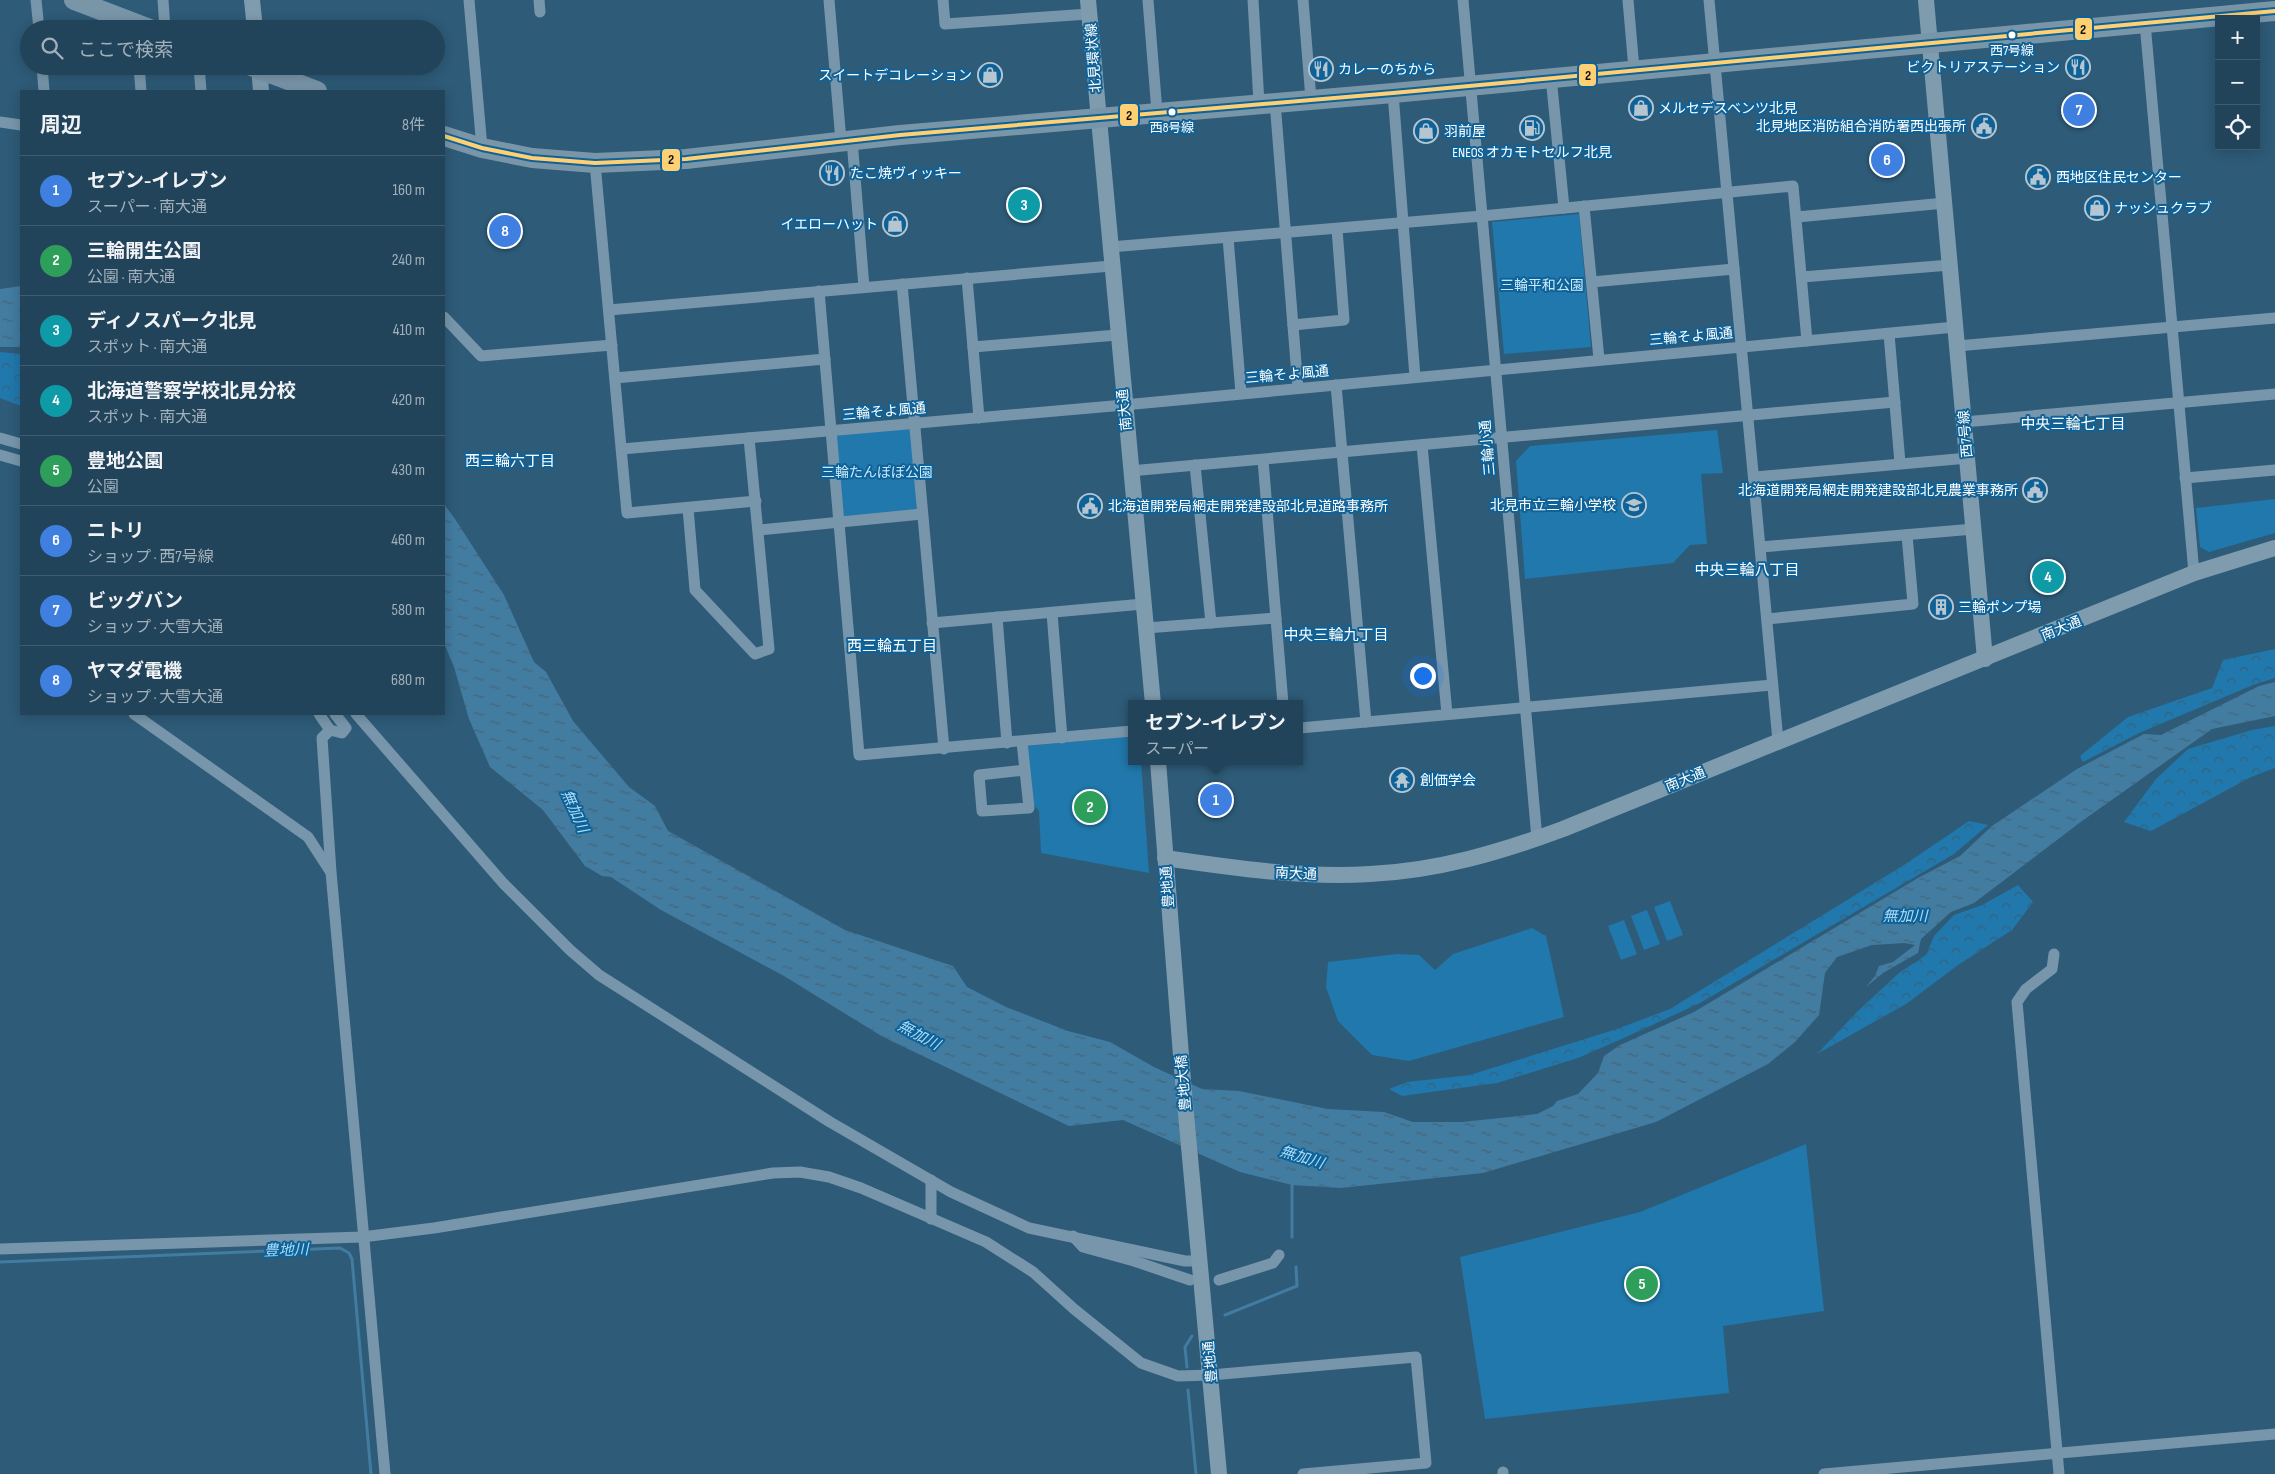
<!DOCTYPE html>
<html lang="ja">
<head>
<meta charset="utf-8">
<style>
  :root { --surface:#22445a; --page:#2e4e63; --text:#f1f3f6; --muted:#a2b0bb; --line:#3f5c70; --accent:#90b9f0 }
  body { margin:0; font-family:"Sofia Sans Condensed","Noto Sans JP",sans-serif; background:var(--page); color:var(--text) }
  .controls { position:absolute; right:15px; top:15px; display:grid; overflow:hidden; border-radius:0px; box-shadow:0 2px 12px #0003 }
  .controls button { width:45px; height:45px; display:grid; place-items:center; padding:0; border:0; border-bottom:1px solid var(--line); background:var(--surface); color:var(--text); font:25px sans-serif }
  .you { position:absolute; left:1422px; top:675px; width:18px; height:18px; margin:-12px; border:4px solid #fff; border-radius:50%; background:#1a73e8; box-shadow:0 0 0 8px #1a73e833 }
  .badge { display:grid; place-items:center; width:32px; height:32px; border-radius:50%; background:var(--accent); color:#fff; font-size:16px; font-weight:700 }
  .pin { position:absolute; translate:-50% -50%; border:2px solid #fff; box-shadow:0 1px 5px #0006 }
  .popup { position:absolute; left:1128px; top:700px; width:175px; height:65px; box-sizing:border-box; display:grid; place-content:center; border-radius:0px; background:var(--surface); filter:drop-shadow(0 1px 4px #0005); font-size:16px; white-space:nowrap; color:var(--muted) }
  .popup b { font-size:19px; color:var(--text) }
  .popup::after { content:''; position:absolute; left:50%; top:100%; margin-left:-10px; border:10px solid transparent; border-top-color:var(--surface) }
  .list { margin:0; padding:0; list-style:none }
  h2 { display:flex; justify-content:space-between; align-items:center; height:65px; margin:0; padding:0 20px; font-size:21px }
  h2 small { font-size:16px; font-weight:400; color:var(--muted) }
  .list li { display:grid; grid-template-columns:32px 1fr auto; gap:15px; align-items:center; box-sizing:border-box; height:70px; padding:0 20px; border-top:1px solid var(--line) }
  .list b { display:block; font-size:19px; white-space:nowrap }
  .list p { margin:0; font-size:16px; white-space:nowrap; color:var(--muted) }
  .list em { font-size:16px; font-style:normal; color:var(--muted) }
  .icon { flex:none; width:28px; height:28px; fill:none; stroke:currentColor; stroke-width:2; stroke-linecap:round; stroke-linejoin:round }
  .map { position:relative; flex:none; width:2275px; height:1474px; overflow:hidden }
  .search { position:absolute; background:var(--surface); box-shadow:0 2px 12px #0003; left:20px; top:20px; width:425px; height:55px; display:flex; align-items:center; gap:12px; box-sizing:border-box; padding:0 18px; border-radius:28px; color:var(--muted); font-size:19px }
  .panel { position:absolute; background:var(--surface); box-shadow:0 2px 12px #0003; left:20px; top:90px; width:425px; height:625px; border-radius:0px }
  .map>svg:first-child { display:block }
  .forest { fill:url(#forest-crowns) }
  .green { fill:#2078ac }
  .water { fill:url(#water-ripples) }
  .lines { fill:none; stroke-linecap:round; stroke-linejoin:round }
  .stream { stroke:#427ca1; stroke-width:3 }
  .street { stroke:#7896ab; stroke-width:11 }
  .secondary { stroke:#7f9caf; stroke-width:16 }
  .highway { stroke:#7996a9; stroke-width:20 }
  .bus-1-casing { stroke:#0f6297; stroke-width:8 }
  .bus-1 { stroke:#fed073; stroke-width:4 }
  .bus-dot { fill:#fff; stroke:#0f6297; stroke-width:2 }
  .labels { text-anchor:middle; stroke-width:4; stroke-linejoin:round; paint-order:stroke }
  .bus-label { font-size:13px; fill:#fff; stroke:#0f6297 }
  .street-label { font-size:14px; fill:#fff; stroke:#0f6297 }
  .poi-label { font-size:14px; fill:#fff; stroke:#0f6297; text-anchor:start }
  .park-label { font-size:14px; fill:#c7eafe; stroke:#0f6297 }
  .neighbourhood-label { font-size:15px; fill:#fff; stroke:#0f6297 }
  .water-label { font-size:15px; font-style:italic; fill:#abddfb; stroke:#0f6297 }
  .line-badge { stroke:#0f6297; stroke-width:2 }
  .pale-badge-label { font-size:14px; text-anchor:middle; font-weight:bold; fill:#111 }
</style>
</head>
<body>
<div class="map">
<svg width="2275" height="1474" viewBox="0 0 2275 1474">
  <defs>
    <pattern id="forest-crowns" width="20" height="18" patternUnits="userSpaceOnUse" patternTransform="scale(1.25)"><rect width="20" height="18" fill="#2078ac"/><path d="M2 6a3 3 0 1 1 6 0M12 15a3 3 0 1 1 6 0" fill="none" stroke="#36627c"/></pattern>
    <pattern id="water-ripples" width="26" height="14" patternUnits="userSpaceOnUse" patternTransform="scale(1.25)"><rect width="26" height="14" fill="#427ca1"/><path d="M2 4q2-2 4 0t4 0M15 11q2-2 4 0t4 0" fill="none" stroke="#476476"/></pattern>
  </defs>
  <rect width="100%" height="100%" fill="#2e5b78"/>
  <g class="forest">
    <polygon points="0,352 21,354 21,406 0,398"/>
    <polygon points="2275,649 2275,678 2253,685 2139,733 2083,762 2080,756 2128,717 2212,688 2223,660"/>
    <polygon points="2275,726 2275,768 2251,777 2151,831 2124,822 2156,779 2188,749 2252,730"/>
    <polygon points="1969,821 1988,825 1954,854 1700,1003 1626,1037 1578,1058 1497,1083 1402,1096 1389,1089 1407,1082 1470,1075 1617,1029 1670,1009 1904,865"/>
    <polygon points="2018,885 2033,902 2012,930 1958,965 1906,1004 1817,1054 1858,1011 1899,973 1926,955 1934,936 1954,915 1982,905"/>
  </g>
  <g class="green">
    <polygon points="1579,214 1591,347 1504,354 1492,222"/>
    <polygon points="910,428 917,511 844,518 836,434"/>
    <polygon points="1717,430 1723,473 1701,474 1707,544 1690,545 1673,563 1525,579 1516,461 1530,446"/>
    <polygon points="2275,499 2275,533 2209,552 2200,547 2196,508"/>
    <polygon points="1132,736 1132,761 1141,761 1149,873 1041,853 1039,811 1033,804 1027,746"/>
    <polygon points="1670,901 1683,935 1667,941 1654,907"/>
    <polygon points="1647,910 1660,944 1644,950 1631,916"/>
    <polygon points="1624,920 1637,954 1621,960 1608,926"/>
    <polygon points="1532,928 1546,936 1564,1017 1409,1061 1372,1055 1338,1021 1326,987 1328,962 1397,954 1419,955 1435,970 1453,954"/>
    <polygon points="1806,1144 1824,1311 1723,1326 1729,1393 1485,1419 1460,1257 1640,1212"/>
  </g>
  <g class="water">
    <polygon points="21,286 21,347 0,347 0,289"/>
    <polygon points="444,504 455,519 504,595 534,662 546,672 573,721 629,787 655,806 668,831 845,930 953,966 967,987 1006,1007 1068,1031 1110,1042 1154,1067 1202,1089 1239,1091 1327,1109 1384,1112 1413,1122 1462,1122 1537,1114 1553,1106 1557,1101 1578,1094 1598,1073 1604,1056 1620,1045 1694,1012 1918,878 1960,856 1992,826 2077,769 2144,734 2161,735 2259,686 2275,682 2275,716 2212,729 2082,821 1974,903 1951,912 1921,939 1918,953 1883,973 1866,987 1875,976 1879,966 1893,962 1915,945 1905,943 1872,945 1837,957 1825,973 1819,1015 1795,1042 1768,1064 1656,1122 1483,1173 1341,1188 1292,1185 1240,1172 1123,1120 1069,1126 883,1037 784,976 661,910 611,877 602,876 585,866 543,810 490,767 469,719 454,667 444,643"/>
  </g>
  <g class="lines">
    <g class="stream">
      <polyline points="1292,1182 1292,1237"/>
      <polyline points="0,1262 340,1248 349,1253 352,1259 371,1474"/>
      <polyline points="1225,1315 1297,1286 1296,1267"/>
      <polyline points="1187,1367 1185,1347 1192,1336"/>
      <polyline points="1188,1390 1196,1474"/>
    </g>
    <g class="street">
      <polyline points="36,0 39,29"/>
      <polyline points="163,0 165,29"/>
      <polyline points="469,0 482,148"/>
      <polyline points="539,0 540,12"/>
      <polyline points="829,0 841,141"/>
      <polyline points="943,0 945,24 1089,14"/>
      <polyline points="1148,0 1157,112"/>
      <polyline points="1253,0 1259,103"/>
      <polyline points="1303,0 1311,99"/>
      <polyline points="1463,0 1537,839"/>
      <polyline points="1628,0 1634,69"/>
      <polyline points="1709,0 1778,741"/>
      <polyline points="2145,23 2194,573"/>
      <polyline points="42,66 44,91"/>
      <polyline points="139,66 141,91"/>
      <polyline points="199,66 201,91"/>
      <polyline points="1551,77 1564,208"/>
      <polyline points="1393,93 1415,377"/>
      <polyline points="1275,102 1298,388"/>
      <polyline points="0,122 21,125"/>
      <polyline points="852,140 864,287"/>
      <polyline points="595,163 627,513 756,501"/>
      <polyline points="1584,206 1599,359"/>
      <polyline points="1797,217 1945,203"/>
      <polyline points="1228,238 1241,393"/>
      <polyline points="1110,247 1482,216 1793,186 1807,341"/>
      <polyline points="1802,277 1950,265"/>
      <polyline points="967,278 979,418"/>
      <polyline points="1592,282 1734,269"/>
      <polyline points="902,284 944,749"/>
      <polyline points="819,291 859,755 1132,731"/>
      <polyline points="609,310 1111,266"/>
      <polyline points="444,317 481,356 612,345"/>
      <polyline points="1293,325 1344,320 1337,229"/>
      <polyline points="1889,334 1900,463"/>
      <polyline points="1957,346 2275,318"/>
      <polyline points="973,347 1117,335"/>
      <polyline points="615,378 825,359"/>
      <polyline points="1336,385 1366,722"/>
      <polyline points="1964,422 2275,394"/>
      <polyline points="0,438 21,444"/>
      <polyline points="1422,445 1447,714"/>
      <polyline points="622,449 1124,405 1955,327"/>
      <polyline points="0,455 21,461"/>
      <polyline points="1263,460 1283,704"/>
      <polyline points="1195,465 1211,623"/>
      <polyline points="1130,471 1895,402"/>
      <polyline points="1755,477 1968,458"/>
      <polyline points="2185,478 2275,470"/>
      <polyline points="688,508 695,590 755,654 769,649 749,438"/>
      <polyline points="759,530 922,514"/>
      <polyline points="1761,547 1974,529"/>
      <polyline points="1052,613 1062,738"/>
      <polyline points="997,617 1007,743"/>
      <polyline points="1767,619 1913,604 1907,535"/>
      <polyline points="932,623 1143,604"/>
      <polyline points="1146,628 1276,618"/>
      <polyline points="134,714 308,837 330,871"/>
      <polyline points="319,714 330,730"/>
      <polyline points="335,714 346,728 342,733 330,730 322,738 331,872 385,1474"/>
      <polyline points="356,714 503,883 570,950 599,975 830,1122 951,1192 1029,1228 1185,1261 1200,1261"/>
      <polyline points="1300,728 1772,685"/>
      <polyline points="1022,742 1029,808 982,811 979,775 1025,770"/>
      <polyline points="2054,954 2052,969 2026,989 2017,1002 2059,1474"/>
      <polyline points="931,1180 931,1219"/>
      <polyline points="1073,1236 1083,1247 1134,1261 1190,1280"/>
      <polyline points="0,1249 362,1237 434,1228 773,1173 800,1172 829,1177 861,1188 986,1242 1033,1272 1074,1309 1141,1363 1178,1376 1211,1375 1416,1357 1426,1463 1303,1474"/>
      <polyline points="1219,1280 1273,1263 1279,1255"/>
      <polyline points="1503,1472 1503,1474"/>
      <polyline points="1824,1474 2275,1434"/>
    </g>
    <g class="secondary">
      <polyline points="252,0 255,29"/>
      <polyline points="1088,0 1153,704"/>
      <polyline points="1926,0 1985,659"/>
      <polyline points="259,66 261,91"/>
      <polyline points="1158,761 1183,1081 1219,1474"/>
      <path d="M1165,858c68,10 137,20 205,16 67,-3 131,-22 193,-45l631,-256 81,-25"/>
    </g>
    <g class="highway">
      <polyline points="74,0 150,29"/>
      <polyline points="251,66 317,91"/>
      <polyline points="444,136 482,148 532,158 595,163 686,159 900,135 1393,93 2275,11"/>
    </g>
    <defs>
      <polyline id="bus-1" points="444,136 482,148 532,158 595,163 686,159 900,135 1393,93 2275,11"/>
    </defs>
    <use href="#bus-1" class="bus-1-casing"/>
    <use href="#bus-1" class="bus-1"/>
  </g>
  <defs>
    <symbol id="restaurant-ring" viewBox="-11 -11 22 22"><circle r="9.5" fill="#0f6297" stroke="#b6c6d0" stroke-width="1.5"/><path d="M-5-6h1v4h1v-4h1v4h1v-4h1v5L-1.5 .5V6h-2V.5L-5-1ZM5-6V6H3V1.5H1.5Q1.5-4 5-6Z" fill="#b6c6d0"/></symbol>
    <symbol id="shop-ring" viewBox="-11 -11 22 22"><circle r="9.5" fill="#0f6297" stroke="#b6c6d0" stroke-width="1.5"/><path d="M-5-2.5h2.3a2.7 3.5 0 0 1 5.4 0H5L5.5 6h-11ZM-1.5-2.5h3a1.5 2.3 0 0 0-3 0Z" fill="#b6c6d0"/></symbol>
    <symbol id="civic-ring" viewBox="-11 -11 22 22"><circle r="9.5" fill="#0f6297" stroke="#b6c6d0" stroke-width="1.5"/><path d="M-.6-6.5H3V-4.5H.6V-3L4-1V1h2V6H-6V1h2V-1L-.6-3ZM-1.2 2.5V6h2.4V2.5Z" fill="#b6c6d0"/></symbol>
    <symbol id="fuel-ring" viewBox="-11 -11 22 22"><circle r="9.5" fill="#0f6297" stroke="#b6c6d0" stroke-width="1.5"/><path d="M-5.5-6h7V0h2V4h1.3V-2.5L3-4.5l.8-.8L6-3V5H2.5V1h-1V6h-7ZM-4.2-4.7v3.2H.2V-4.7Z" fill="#b6c6d0"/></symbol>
    <symbol id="school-ring" viewBox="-11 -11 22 22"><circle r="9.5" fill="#0f6297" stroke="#b6c6d0" stroke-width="1.5"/><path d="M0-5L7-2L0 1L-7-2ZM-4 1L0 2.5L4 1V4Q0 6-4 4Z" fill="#b6c6d0"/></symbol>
    <symbol id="building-ring" viewBox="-11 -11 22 22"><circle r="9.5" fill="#0f6297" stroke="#b6c6d0" stroke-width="1.5"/><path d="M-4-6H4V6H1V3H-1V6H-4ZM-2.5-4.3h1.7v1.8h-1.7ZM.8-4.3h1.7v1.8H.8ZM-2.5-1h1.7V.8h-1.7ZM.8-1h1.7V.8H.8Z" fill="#b6c6d0"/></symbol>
    <symbol id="temple-ring" viewBox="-11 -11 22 22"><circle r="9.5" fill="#0f6297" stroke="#b6c6d0" stroke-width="1.5"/><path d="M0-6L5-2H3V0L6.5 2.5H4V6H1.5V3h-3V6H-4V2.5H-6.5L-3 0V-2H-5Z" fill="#b6c6d0"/></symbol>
  </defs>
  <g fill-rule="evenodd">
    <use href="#restaurant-ring" x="2064" y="53" width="28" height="28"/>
    <use href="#restaurant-ring" x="1307" y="55" width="28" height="28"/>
    <use href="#shop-ring" x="976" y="61" width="28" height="28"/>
    <use href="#shop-ring" x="1627" y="94" width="28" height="28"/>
    <use href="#civic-ring" x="1970" y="112" width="28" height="28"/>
    <use href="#fuel-ring" x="1518" y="114" width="28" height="28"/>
    <use href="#shop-ring" x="1412" y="117" width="28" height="28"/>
    <use href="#restaurant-ring" x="818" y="159" width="28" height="28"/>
    <use href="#civic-ring" x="2024" y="163" width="28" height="28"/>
    <use href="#shop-ring" x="2083" y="194" width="28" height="28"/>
    <use href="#shop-ring" x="881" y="210" width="28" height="28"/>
    <use href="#civic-ring" x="2021" y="476" width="28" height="28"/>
    <use href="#school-ring" x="1620" y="491" width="28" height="28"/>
    <use href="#civic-ring" x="1076" y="492" width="28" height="28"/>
    <use href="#building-ring" x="1927" y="593" width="28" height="28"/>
    <use href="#temple-ring" x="1388" y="766" width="28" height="28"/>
  </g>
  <g class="bus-dot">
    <circle cx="2012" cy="35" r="4.5"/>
    <circle cx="1172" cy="112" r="4.5"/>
  </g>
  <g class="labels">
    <g class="bus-label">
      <text x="2012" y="55">西7号線</text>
      <text x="1172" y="132">西8号線</text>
    </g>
    <g class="street-label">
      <text transform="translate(1093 58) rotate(-94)" y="5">北見環状線</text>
      <text transform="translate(1691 336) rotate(-5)" y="5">三輪そよ風通</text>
      <text transform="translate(1287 374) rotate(-5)" y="5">三輪そよ風通</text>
      <text transform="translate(1124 410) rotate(-96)" y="5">南大通</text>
      <text transform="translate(884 411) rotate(-5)" y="5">三輪そよ風通</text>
      <text transform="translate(1965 434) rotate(-95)" y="5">西7号線</text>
      <text transform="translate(1487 448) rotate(-95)" y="5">三輪小通</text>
      <text transform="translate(2061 628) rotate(-22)" y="5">南大通</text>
      <text transform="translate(1685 779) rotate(-22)" y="5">南大通</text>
      <text transform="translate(1296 873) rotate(3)" y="5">南大通</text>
      <text transform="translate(1167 887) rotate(-94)" y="5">豊地通</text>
      <text transform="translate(1183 1083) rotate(-95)" y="5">豊地大橋</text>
      <text transform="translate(1210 1362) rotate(-95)" y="5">豊地通</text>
    </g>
    <g class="poi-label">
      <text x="2060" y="72" text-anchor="end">ビクトリアステーション</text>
      <text x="1338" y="74">カレーのちから</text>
      <text x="972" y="80" text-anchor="end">スイートデコレーション</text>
      <text x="1658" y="113">メルセデスベンツ北見</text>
      <text x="1966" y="131" text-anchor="end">北見地区消防組合消防署西出張所</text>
      <text x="1444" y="136">羽前屋</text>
      <text x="1532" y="157" text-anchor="middle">ENEOS オカモトセルフ北見</text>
      <text x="850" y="178">たこ焼ヴィッキー</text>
      <text x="2056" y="182">西地区住民センター</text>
      <text x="2114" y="213">ナッシュクラブ</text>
      <text x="878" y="229" text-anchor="end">イエローハット</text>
      <text x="2018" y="495" text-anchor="end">北海道開発局網走開発建設部北見農業事務所</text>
      <text x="1616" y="510" text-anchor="end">北見市立三輪小学校</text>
      <text x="1108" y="511">北海道開発局網走開発建設部北見道路事務所</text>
      <text x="1958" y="612">三輪ポンプ場</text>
      <text x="1420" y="785">創価学会</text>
    </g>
    <g class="park-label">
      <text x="1542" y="290">三輪平和公園</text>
      <text x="877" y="477">三輪たんぽぽ公園</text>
    </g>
    <g class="neighbourhood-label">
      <text x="2073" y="429">中央三輪七丁目</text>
      <text x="510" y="466">西三輪六丁目</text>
      <text x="1747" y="575">中央三輪八丁目</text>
      <text x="1336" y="640">中央三輪九丁目</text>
      <text x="892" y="651">西三輪五丁目</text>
    </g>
    <g class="water-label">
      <text transform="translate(575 811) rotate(66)" y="5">無加川</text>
      <text x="1905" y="921">無加川</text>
      <text transform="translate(919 1035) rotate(28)" y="5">無加川</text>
      <text transform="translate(1302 1157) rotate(17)" y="5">無加川</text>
      <text transform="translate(286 1250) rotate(-2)" y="5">豊地川</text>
    </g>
  </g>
  <g class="line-badge">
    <rect x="2074" y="17" width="19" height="24" rx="5" fill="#fed073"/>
    <rect x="1578" y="63" width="19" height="24" rx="5" fill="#fed073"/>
    <rect x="1119" y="103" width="20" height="24" rx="5" fill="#fed073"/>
    <rect x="661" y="148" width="20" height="24" rx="5" fill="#fed073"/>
  </g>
  <g class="pale-badge-label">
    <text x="2083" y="34">2</text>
    <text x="1588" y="80">2</text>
    <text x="1129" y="120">2</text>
    <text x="671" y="164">2</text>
  </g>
</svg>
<div class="controls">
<button>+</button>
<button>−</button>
<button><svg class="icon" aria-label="locate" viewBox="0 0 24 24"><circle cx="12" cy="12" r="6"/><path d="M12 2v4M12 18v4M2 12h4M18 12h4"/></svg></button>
</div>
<div class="you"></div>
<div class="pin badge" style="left:1216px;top:800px;background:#3f7fe0">1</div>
<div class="popup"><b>セブン-イレブン</b>スーパー</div>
<div class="pin badge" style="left:1090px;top:807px;background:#2e9e5b">2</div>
<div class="pin badge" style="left:1024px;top:205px;background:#0f9aa8">3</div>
<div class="pin badge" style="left:2048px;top:577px;background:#0f9aa8">4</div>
<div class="pin badge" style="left:1642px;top:1284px;background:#2e9e5b">5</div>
<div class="pin badge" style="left:1887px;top:160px;background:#3f7fe0">6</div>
<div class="pin badge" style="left:2079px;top:110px;background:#3f7fe0">7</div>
<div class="pin badge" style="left:505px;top:231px;background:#3f7fe0">8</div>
<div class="search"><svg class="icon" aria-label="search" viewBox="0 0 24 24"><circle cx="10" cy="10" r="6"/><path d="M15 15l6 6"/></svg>ここで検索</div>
<section class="panel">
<h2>周辺<small>8件</small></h2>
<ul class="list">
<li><span class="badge" style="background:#3f7fe0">1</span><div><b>セブン-イレブン</b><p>スーパー · 南大通</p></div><em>160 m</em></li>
<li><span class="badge" style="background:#2e9e5b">2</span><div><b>三輪開生公園</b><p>公園 · 南大通</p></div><em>240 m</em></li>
<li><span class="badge" style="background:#0f9aa8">3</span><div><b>ディノスパーク北見</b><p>スポット · 南大通</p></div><em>410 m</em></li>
<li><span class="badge" style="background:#0f9aa8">4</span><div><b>北海道警察学校北見分校</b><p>スポット · 南大通</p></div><em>420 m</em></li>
<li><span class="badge" style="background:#2e9e5b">5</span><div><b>豊地公園</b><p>公園</p></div><em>430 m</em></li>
<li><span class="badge" style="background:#3f7fe0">6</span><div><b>ニトリ</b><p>ショップ · 西7号線</p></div><em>460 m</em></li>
<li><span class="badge" style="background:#3f7fe0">7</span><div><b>ビッグバン</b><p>ショップ · 大雪大通</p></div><em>580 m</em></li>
<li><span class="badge" style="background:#3f7fe0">8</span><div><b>ヤマダ電機</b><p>ショップ · 大雪大通</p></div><em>680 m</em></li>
</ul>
</section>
</div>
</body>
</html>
